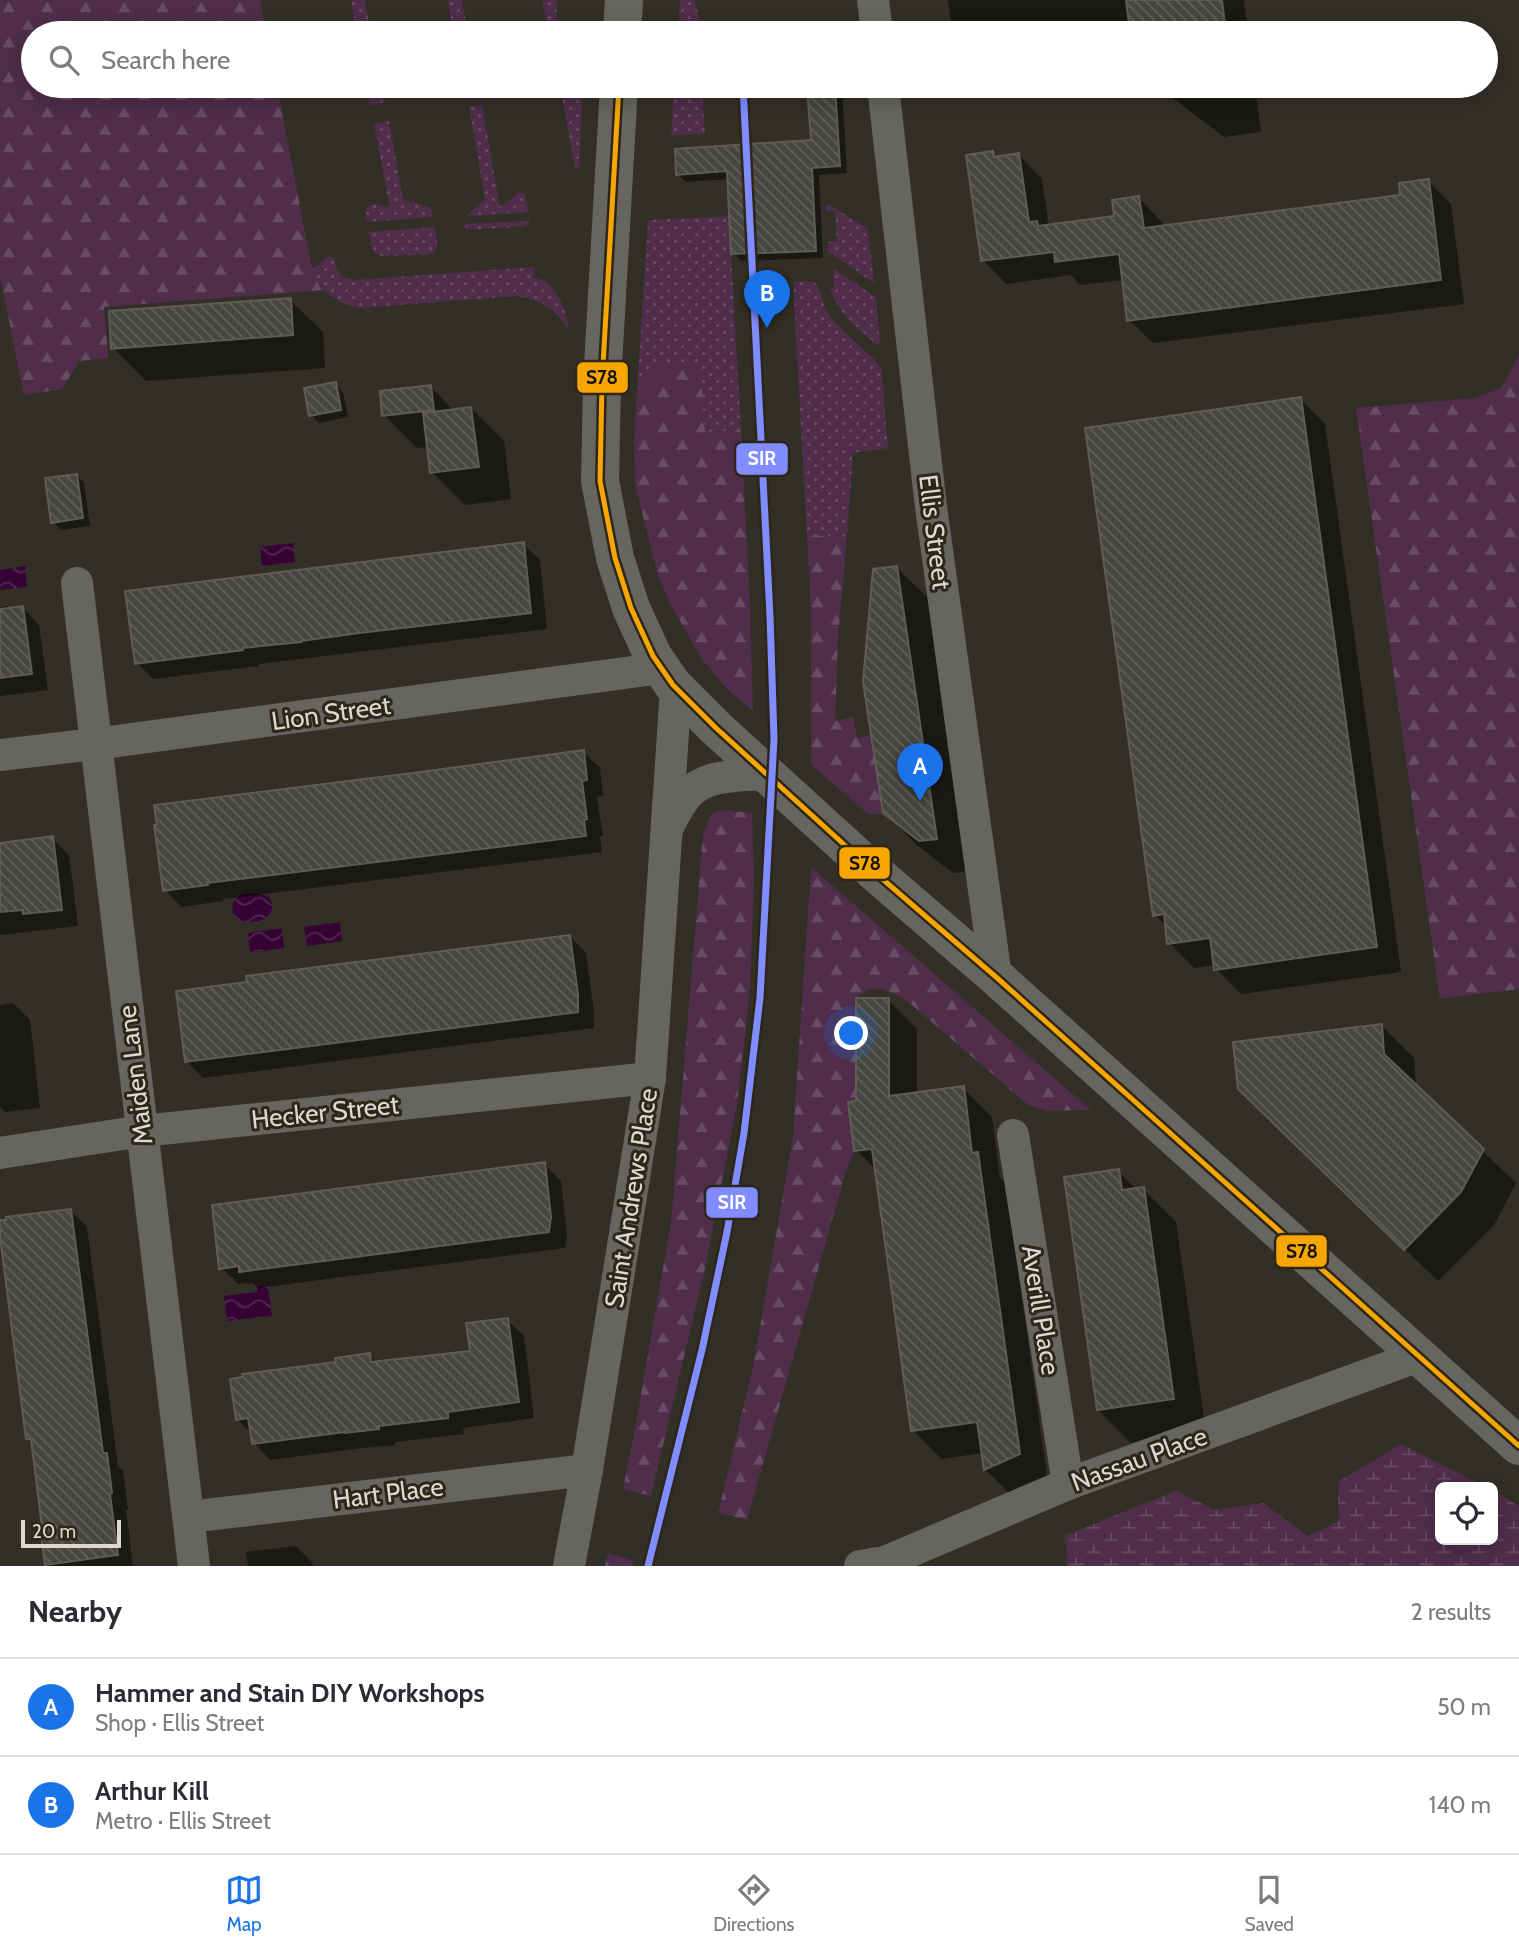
<!DOCTYPE html>
<html lang="en">
<head>
<meta charset="utf-8">
<style>
  :root { --surface:#fff; --page:#f7f7f7; --text:#2b2b33; --muted:#7c7c81; --line:#e1e1e2; --accent:#1a73e8 }
  body { margin:0; font-family:Cabin,sans-serif; background:var(--page); color:var(--text) }
  .controls { position:absolute; right:21px; bottom:21px; display:grid; overflow:hidden; border-radius:10px; box-shadow:0 4px 18px #0003 }
  .controls button { width:63px; height:63px; display:grid; place-items:center; padding:0; border:0; border-bottom:2px solid var(--line); background:var(--surface); color:var(--text); font:35px sans-serif }
  .scale { position:absolute; left:21px; bottom:18px; width:100px; box-sizing:border-box; padding-left:7px; border:4px solid #dcd9d0; border-top:0; font-size:19px; line-height:24px; white-space:nowrap; color:#dcd9d0; -webkit-text-stroke:5px #2c2719; paint-order:stroke }
  .you { position:absolute; left:852px; top:1034px; width:24px; height:24px; margin:-18px; border:5px solid #fff; border-radius:50%; background:#1a73e8; box-shadow:0 0 0 10px #1a73e833 }
  .badge { display:grid; place-items:center; width:46px; height:46px; border-radius:50%; background:var(--accent); color:#fff; font-size:23px; font-weight:700 }
  .pin { position:absolute; translate:-50% -58px; filter:drop-shadow(0 2px 4px #0008) }
  .pin::after { content:''; position:absolute; top:37px; width:24px; height:21px; background:inherit; clip-path:polygon(0 0,100% 0,50% 100%) }
  .list { margin:0; padding:0; list-style:none }
  h2 { display:flex; justify-content:space-between; align-items:center; height:91px; margin:0; padding:0 28px; font-size:30px }
  h2 small { font-size:23px; font-weight:400; color:var(--muted) }
  .list li { display:grid; grid-template-columns:46px 1fr auto; gap:21px; align-items:center; box-sizing:border-box; height:98px; padding:0 28px; border-top:2px solid var(--line) }
  .list b { display:block; font-size:26px; white-space:nowrap }
  .list p { margin:0; font-size:23px; white-space:nowrap; color:var(--muted) }
  .list em { font-size:23px; font-style:normal; color:var(--muted) }
  .icon { flex:none; width:38px; height:38px; fill:none; stroke:currentColor; stroke-width:2; stroke-linecap:round; stroke-linejoin:round }
  .map { position:relative; flex:none; width:1519px; height:1566px; overflow:hidden }
  .search { position:absolute; background:var(--surface); box-shadow:0 4px 18px #0003; left:21px; right:21px; top:21px; height:77px; display:flex; align-items:center; gap:18px; box-sizing:border-box; padding:0 24px; border-radius:38px; color:var(--muted); font-size:26px }
  .sheet { height:287px; background:var(--surface) }
  nav { display:flex; justify-content:space-around; align-items:center; box-sizing:border-box; height:98px; border-top:2px solid var(--line); background:var(--surface); font-size:19px; color:var(--muted) }
  nav a { display:grid; justify-items:center; gap:4px }
  nav .on { color:var(--accent) }
  .map>svg:first-child { display:block }
  .grass { fill:url(#grass-dots) }
  .forest { fill:url(#forest-firs) }
  .wetland { fill:url(#wetland-marsh) }
  .water { fill:url(#water-waves) }
  .shadow { fill:#0007 }
  .building { fill:url(#building-back-hatch); stroke:#5f5c55; stroke-width:2 }
  .lines { fill:none; stroke-linecap:round; stroke-linejoin:round }
  .minor { stroke:#67655f; stroke-width:32 }
  .tertiary { stroke:#67655f; stroke-width:38 }
  .bus-1-casing { stroke:#2c2719; stroke-width:10 }
  .bus-1 { stroke:#f7a600; stroke-width:5 }
  .metro-1-casing { stroke:#2c2719; stroke-width:12 }
  .metro-1 { stroke:#808cff; stroke-width:7 }
  .labels { text-anchor:middle; stroke-width:6; stroke-linejoin:round; paint-order:stroke }
  .street-label { font-size:26px; fill:#dcd9d0; stroke:#2c2719 }
  .line-badge { stroke:#2c2719; stroke-width:2.5 }
  .badge-label { font-size:19px; text-anchor:middle; font-weight:bold; fill:#fff }
  .pale-badge-label { font-size:19px; text-anchor:middle; font-weight:bold; fill:#111 }
</style>
</head>
<body>
<div class="map">
<svg width="1519" height="1566" viewBox="0 0 1519 1566">
  <defs>
    <pattern id="grass-dots" width="8" height="8" patternUnits="userSpaceOnUse" patternTransform="scale(1.75)"><rect width="8" height="8" fill="#4f2d4b"/><path d="M2 2h.1M6 6h.1" fill="none" stroke="#684b64" stroke-width="1.8" stroke-linecap="round"/></pattern>
    <pattern id="forest-firs" width="22" height="20" patternUnits="userSpaceOnUse" patternTransform="scale(1.75)"><rect width="22" height="20" fill="#4f2d4b"/><path d="M5 1l3.5 6h-7zM16 11l3.5 6h-7z" fill="#684b64"/></pattern>
    <pattern id="wetland-marsh" width="20" height="14" patternUnits="userSpaceOnUse" patternTransform="scale(1.75)"><rect width="20" height="14" fill="#4f2d4b"/><path d="M1 5h8M5 5V1M11 12h8M15 12V8" fill="none" stroke="#684b64"/></pattern>
    <pattern id="water-waves" width="16" height="10" patternUnits="userSpaceOnUse" patternTransform="scale(1.75)"><rect width="16" height="10" fill="#360434"/><path d="M0 5q4-4 8 0t8 0" fill="none" stroke="#522850"/></pattern>
    <pattern id="building-back-hatch" width="6" height="6" patternUnits="userSpaceOnUse" patternTransform="scale(1.75)"><rect width="6" height="6" fill="#484640"/><path d="M-1 5l2 2M0 0l6 6M5-1l2 2" fill="none" stroke="#62605b"/></pattern>
  </defs>
  <rect width="100%" height="100%" fill="#322f27"/>
  <g class="grass">
    <polygon points="351,0 365,0 371,33 357,33"/>
    <polygon points="447,0 462,0 468,33 454,33"/>
    <polygon points="542,0 557,0 556,27 557,33 549,33"/>
    <polygon points="680,0 695,0 702,33 678,33"/>
    <polygon points="367,86 381,86 385,102 370,106"/>
    <polygon points="560,86 583,86 579,167 577,169 575,167"/>
    <polygon points="674,86 702,86 705,134 671,135"/>
    <polygon points="482,105 500,207 521,191 525,194 528,212 466,216 485,199 469,107"/>
    <path d="M389,121l14,78 28,9 2,9 -66,5 -2,-10c5,-13 15,-6 25,-4l-16,-84z"/>
    <polygon points="828,204 868,229 874,283 828,252 828,242 837,241 835,211 826,211 826,205"/>
    <polygon points="729,216 741,431 705,432 662,365 637,392 648,220"/>
    <polygon points="529,221 527,226 470,230 466,228 463,224"/>
    <path d="M434,227c2,10 7,20 -3,27l-49,2c-11,-2 -11,-14 -13,-24z"/>
    <path d="M329,256l5,2 3,10 5,9 14,3 178,-13 -1,11c3,0 10,2 12,3 11,8 25,34 23,47 -16,-20 -25,-28 -52,-32l-156,12c-23,-4 -40,-18 -48,-39z"/>
    <path d="M833,268l43,29 4,48h-3c-19,-17 -39,-31 -47,-56l4,-2z"/>
    <path d="M813,281c10,8 8,20 14,31 9,14 36,36 49,49l5,8 1,6 6,73 -35,5 -6,84 -40,-2 -14,-253z"/>
  </g>
  <g class="forest">
    <polygon points="0,0 260,0 267,33 33,33 33,86 277,86 312,269 320,285 325,290 104,307 108,358 79,361 62,389 24,395 0,275"/>
    <polygon points="1519,356 1519,989 1440,999 1356,408 1476,398 1501,388"/>
    <polygon points="662,365 700,366 705,432 741,431 750,608 753,711 727,689 701,658 671,605 657,572 635,484 634,441 637,392"/>
    <polygon points="807,535 847,537 838,638 835,721 853,717 857,738 871,735 883,813 869,815 811,764 811,616"/>
    <polygon points="723,810 752,813 754,882 750,990 737,1104 706,1264 651,1496 623,1489 636,1423 671,1223 703,835 711,814"/>
    <path d="M811,867l280,243 -45,1 -19,-7 -122,-105c-20,-9 -31,-17 -49,-1v65l3,38 -11,2 6,48 -8,20 -99,349 -29,-7 35,-146 40,-230z"/>
    <polygon points="608,1553 634,1561 633,1566 605,1566"/>
  </g>
  <polygon class="wetland" points="1401,1444 1486,1487 1440,1487 1440,1540 1493,1540 1493,1491 1519,1506 1519,1566 1066,1566 1067,1552 1064,1536 1176,1491 1215,1510 1263,1503 1308,1536 1339,1521 1338,1482"/>
  <g class="water">
    <polygon points="293,543 295,562 262,566 260,547"/>
    <polygon points="25,566 27,587 0,590 0,570"/>
    <path d="M257,893l12,4 4,8c-1,4 -1,7 -5,11 -10,10 -46,9 -33,-17l8,-5z"/>
    <polygon points="340,922 342,941 307,946 304,927"/>
    <polygon points="282,928 284,948 250,953 248,933"/>
    <polygon points="268,1285 272,1316 227,1321 224,1296 257,1292 257,1286"/>
  </g>
  <g class="shadow">
    <polygon points="948,0 1244,0 1248,33 1132,33 1131,29 1098,33 962,33 951,22"/>
    <polygon points="809,86 842,86 847,173 819,175 823,258 741,261 733,253 729,179 686,182 678,174 812,142"/>
    <polygon points="1157,86 1255,86 1261,132 1224,137"/>
    <polygon points="992,153 997,158 1019,155 1042,179 1049,226 1116,217 1139,198 1162,222 1163,227 1402,196 1428,181 1451,204 1464,304 1153,343 1129,320 1124,280 1080,285 1071,275 1006,284 983,260"/>
    <polygon points="290,300 323,332 325,368 146,381 113,348"/>
    <polygon points="336,384 343,392 348,417 319,423 311,415"/>
    <polygon points="431,387 454,411 471,408 504,441 511,499 465,505 432,472 429,447 417,448 384,415"/>
    <polygon points="1300,399 1325,424 1401,972 1241,994 1216,969 1215,965 1194,968 1169,943 1167,927 1155,915"/>
    <polygon points="76,475 84,483 90,526 61,530 53,522"/>
    <polygon points="523,544 540,560 547,629 259,664 259,666 153,679 137,663"/>
    <polygon points="897,568 930,600 969,871 953,873 918,846 884,812"/>
    <polygon points="7,606 11,610 23,608 39,625 48,690 0,696 0,607"/>
    <polygon points="583,752 600,768 603,796 597,797 603,836 600,836 602,852 223,899 223,901 181,907 165,890 159,826"/>
    <polygon points="52,838 69,855 78,926 0,935 0,845"/>
    <polygon points="570,936 586,953 594,1012 594,1028 203,1078 186,1061"/>
    <polygon points="888,1000 917,1029 917,1094 963,1088 992,1117 1000,1177 1006,1183 1048,1483 1014,1498 985,1469 983,1453 941,1459 913,1430 877,1171 856,1150 858,1102"/>
    <polygon points="13,1003 30,1020 40,1108 5,1112 0,1107 0,1005"/>
    <polygon points="1381,1025 1414,1058 1416,1087 1516,1183 1494,1225 1438,1281 1273,1122"/>
    <polygon points="544,1164 561,1181 567,1235 565,1248 258,1288 252,1283 238,1284 221,1268"/>
    <polygon points="1118,1171 1137,1190 1143,1189 1176,1222 1206,1432 1131,1443 1098,1410"/>
    <polygon points="70,1210 87,1227 118,1466 123,1471 128,1510 126,1510 133,1566 47,1566 42,1528 44,1528 34,1444 28,1439 0,1222"/>
    <polygon points="507,1320 524,1336 534,1418 463,1428 464,1434 395,1442 395,1445 362,1448 270,1460 254,1443 252,1434 237,1419 338,1363 369,1355 378,1363 472,1353"/>
    <polygon points="296,1546 312,1562 313,1566 248,1566 246,1552"/>
  </g>
  <g class="building">
    <polygon points="1126,0 1222,0 1226,33 1130,33"/>
    <polygon points="807,86 835,86 840,166 812,168 816,251 731,254 727,171 676,175 675,149 811,140"/>
    <polygon points="993,151 994,157 1019,153 1029,222 1037,221 1038,226 1114,216 1112,200 1139,196 1144,228 1400,195 1399,183 1429,179 1441,280 1127,321 1119,254 1055,262 1054,252 981,261 966,155"/>
    <polygon points="291,298 293,335 111,349 109,311"/>
    <polygon points="336,382 341,410 309,416 304,388"/>
    <polygon points="431,385 434,410 382,416 380,391"/>
    <polygon points="1301,397 1377,947 1214,970 1210,938 1167,944 1164,914 1153,916 1085,428"/>
    <polygon points="471,407 479,467 430,473 423,413"/>
    <polygon points="77,474 83,518 51,523 45,478"/>
    <polygon points="524,542 531,613 359,633 301,641 301,642 243,648 243,650 135,664 125,591"/>
    <polygon points="897,566 937,839 919,841 883,813 863,682 873,569"/>
    <polygon points="23,606 32,674 0,678 0,609"/>
    <polygon points="584,750 587,780 582,781 587,819 584,820 586,836 207,883 208,885 163,891 154,825 157,825 154,805 413,773"/>
    <polygon points="53,836 62,910 23,914 23,910 0,912 0,843"/>
    <polygon points="570,935 578,994 578,1012 185,1062 176,991 247,982 246,976"/>
    <polygon points="856,998 889,998 889,1096 964,1086 972,1153 978,1152 1020,1454 984,1470 977,1422 911,1431 872,1149 854,1151 848,1102 856,1101"/>
    <polygon points="1382,1024 1384,1054 1484,1149 1461,1192 1404,1250 1238,1089 1233,1042"/>
    <polygon points="545,1162 551,1217 549,1232 239,1272 239,1266 219,1269 212,1205"/>
    <polygon points="1119,1169 1122,1190 1144,1187 1174,1399 1097,1410 1064,1177"/>
    <polygon points="71,1209 103,1453 107,1453 112,1493 110,1494 118,1555 45,1565 40,1527 42,1527 31,1439 26,1439 0,1236 0,1220 6,1220 6,1217"/>
    <polygon points="508,1318 519,1402 448,1412 448,1418 379,1426 379,1429 345,1433 345,1432 252,1444 248,1418 236,1420 230,1379 243,1377 242,1374 336,1362 335,1358 370,1353 371,1362 470,1351 466,1323"/>
  </g>
  <g class="lines">
    <g class="minor">
      <polyline points="873,0 877,33"/>
      <polyline points="883,86 931,507 996,977"/>
      <polyline points="77,583 194,1566"/>
      <polyline points="0,755 95,744 662,668"/>
      <path d="M668,827c5,-10 10,-20 17,-29 18,-25 54,-22 82,-24"/>
      <polyline points="1013,1135 1068,1484"/>
      <polyline points="0,1153 142,1131 650,1078"/>
      <polyline points="189,1517 587,1470"/>
      <polyline points="569,1566 587,1470 650,1078 676,688"/>
      <polyline points="860,1566 885,1562 1068,1484 1419,1356"/>
    </g>
    <g class="tertiary">
      <polyline points="622,33 624,0"/>
      <polyline points="619,86 602,383 600,481 615,558 631,608 653,656 673,685 716,728 872,870 996,977 1519,1446"/>
    </g>
    <defs>
      <polyline id="bus-1" points="619,86 602,383 600,481 615,558 631,608 653,656 673,685 716,728 872,870 996,977 1519,1446"/>
    </defs>
    <use href="#bus-1" class="bus-1-casing"/>
    <use href="#bus-1" class="bus-1"/>
    <defs>
      <polyline id="metro-1" points="648,1566 702,1350 727,1232 744,1133 760,998 774,739 770,616 743,86"/>
    </defs>
    <use href="#metro-1" class="metro-1-casing"/>
    <use href="#metro-1" class="metro-1"/>
  </g>
  <g class="labels">
    <g class="street-label">
      <text transform="translate(935 532) rotate(83)" y="9">Ellis Street</text>
      <text transform="translate(331 713) rotate(-8)" y="9">Lion Street</text>
      <text transform="translate(135 1075) rotate(-97)" y="9">Maiden Lane</text>
      <text transform="translate(325 1112) rotate(-6)" y="9">Hecker Street</text>
      <text transform="translate(631 1198) rotate(-81)" y="9">Saint Andrews Place</text>
      <text transform="translate(1041 1310) rotate(81)" y="9">Averill Place</text>
      <text transform="translate(1139 1459) rotate(-20)" y="9">Nassau Place</text>
      <text transform="translate(388 1493) rotate(-7)" y="9">Hart Place</text>
    </g>
  </g>
  <g class="line-badge">
    <rect x="576" y="361" width="53" height="33" rx="7" fill="#f7a600"/>
    <rect x="735" y="442" width="54" height="34" rx="7" fill="#808cff"/>
    <rect x="838" y="846" width="53" height="34" rx="7" fill="#f7a600"/>
    <rect x="705" y="1186" width="54" height="33" rx="7" fill="#808cff"/>
    <rect x="1275" y="1234" width="53" height="34" rx="7" fill="#f7a600"/>
  </g>
  <g class="badge-label">
    <text x="762" y="465">SIR</text>
    <text x="732" y="1209">SIR</text>
  </g>
  <g class="pale-badge-label">
    <text x="602" y="384">S78</text>
    <text x="865" y="870">S78</text>
    <text x="1302" y="1258">S78</text>
  </g>
</svg>
<div class="controls">
<button><svg class="icon" aria-label="locate" viewBox="0 0 24 24"><circle cx="12" cy="12" r="6"/><path d="M12 2v4M12 18v4M2 12h4M18 12h4"/></svg></button>
</div>
<div class="scale">20 m</div>
<div class="you"></div>
<div class="pin badge" style="left:920px;top:801px">A</div>
<div class="pin badge" style="left:767px;top:328px">B</div>
<div class="search"><svg class="icon" aria-label="search" viewBox="0 0 24 24"><circle cx="10" cy="10" r="6"/><path d="M15 15l6 6"/></svg>Search here</div>
</div>
<section class="sheet">
<h2>Nearby<small>2 results</small></h2>
<ul class="list">
<li><span class="badge">A</span><div><b>Hammer and Stain DIY Workshops</b><p>Shop · Ellis Street</p></div><em>50 m</em></li>
<li><span class="badge">B</span><div><b>Arthur Kill</b><p>Metro · Ellis Street</p></div><em>140 m</em></li>
</ul>
</section>
<nav>
<a class="on"><svg class="icon" aria-label="map" viewBox="0 0 24 24"><path d="M3 6l6-2 6 2 6-2v14l-6 2-6-2-6 2zM9 4v14M15 6v14"/></svg>Map</a>
<a><svg class="icon" aria-label="directions" viewBox="0 0 24 24"><path d="M12 3l9 9-9 9-9-9zM9 14v-3h6M13 9l2 2-2 2"/></svg>Directions</a>
<a><svg class="icon" aria-label="saved" viewBox="0 0 24 24"><path d="M7 4h10v16l-5-4-5 4z"/></svg>Saved</a>
</nav>
</body>
</html>
